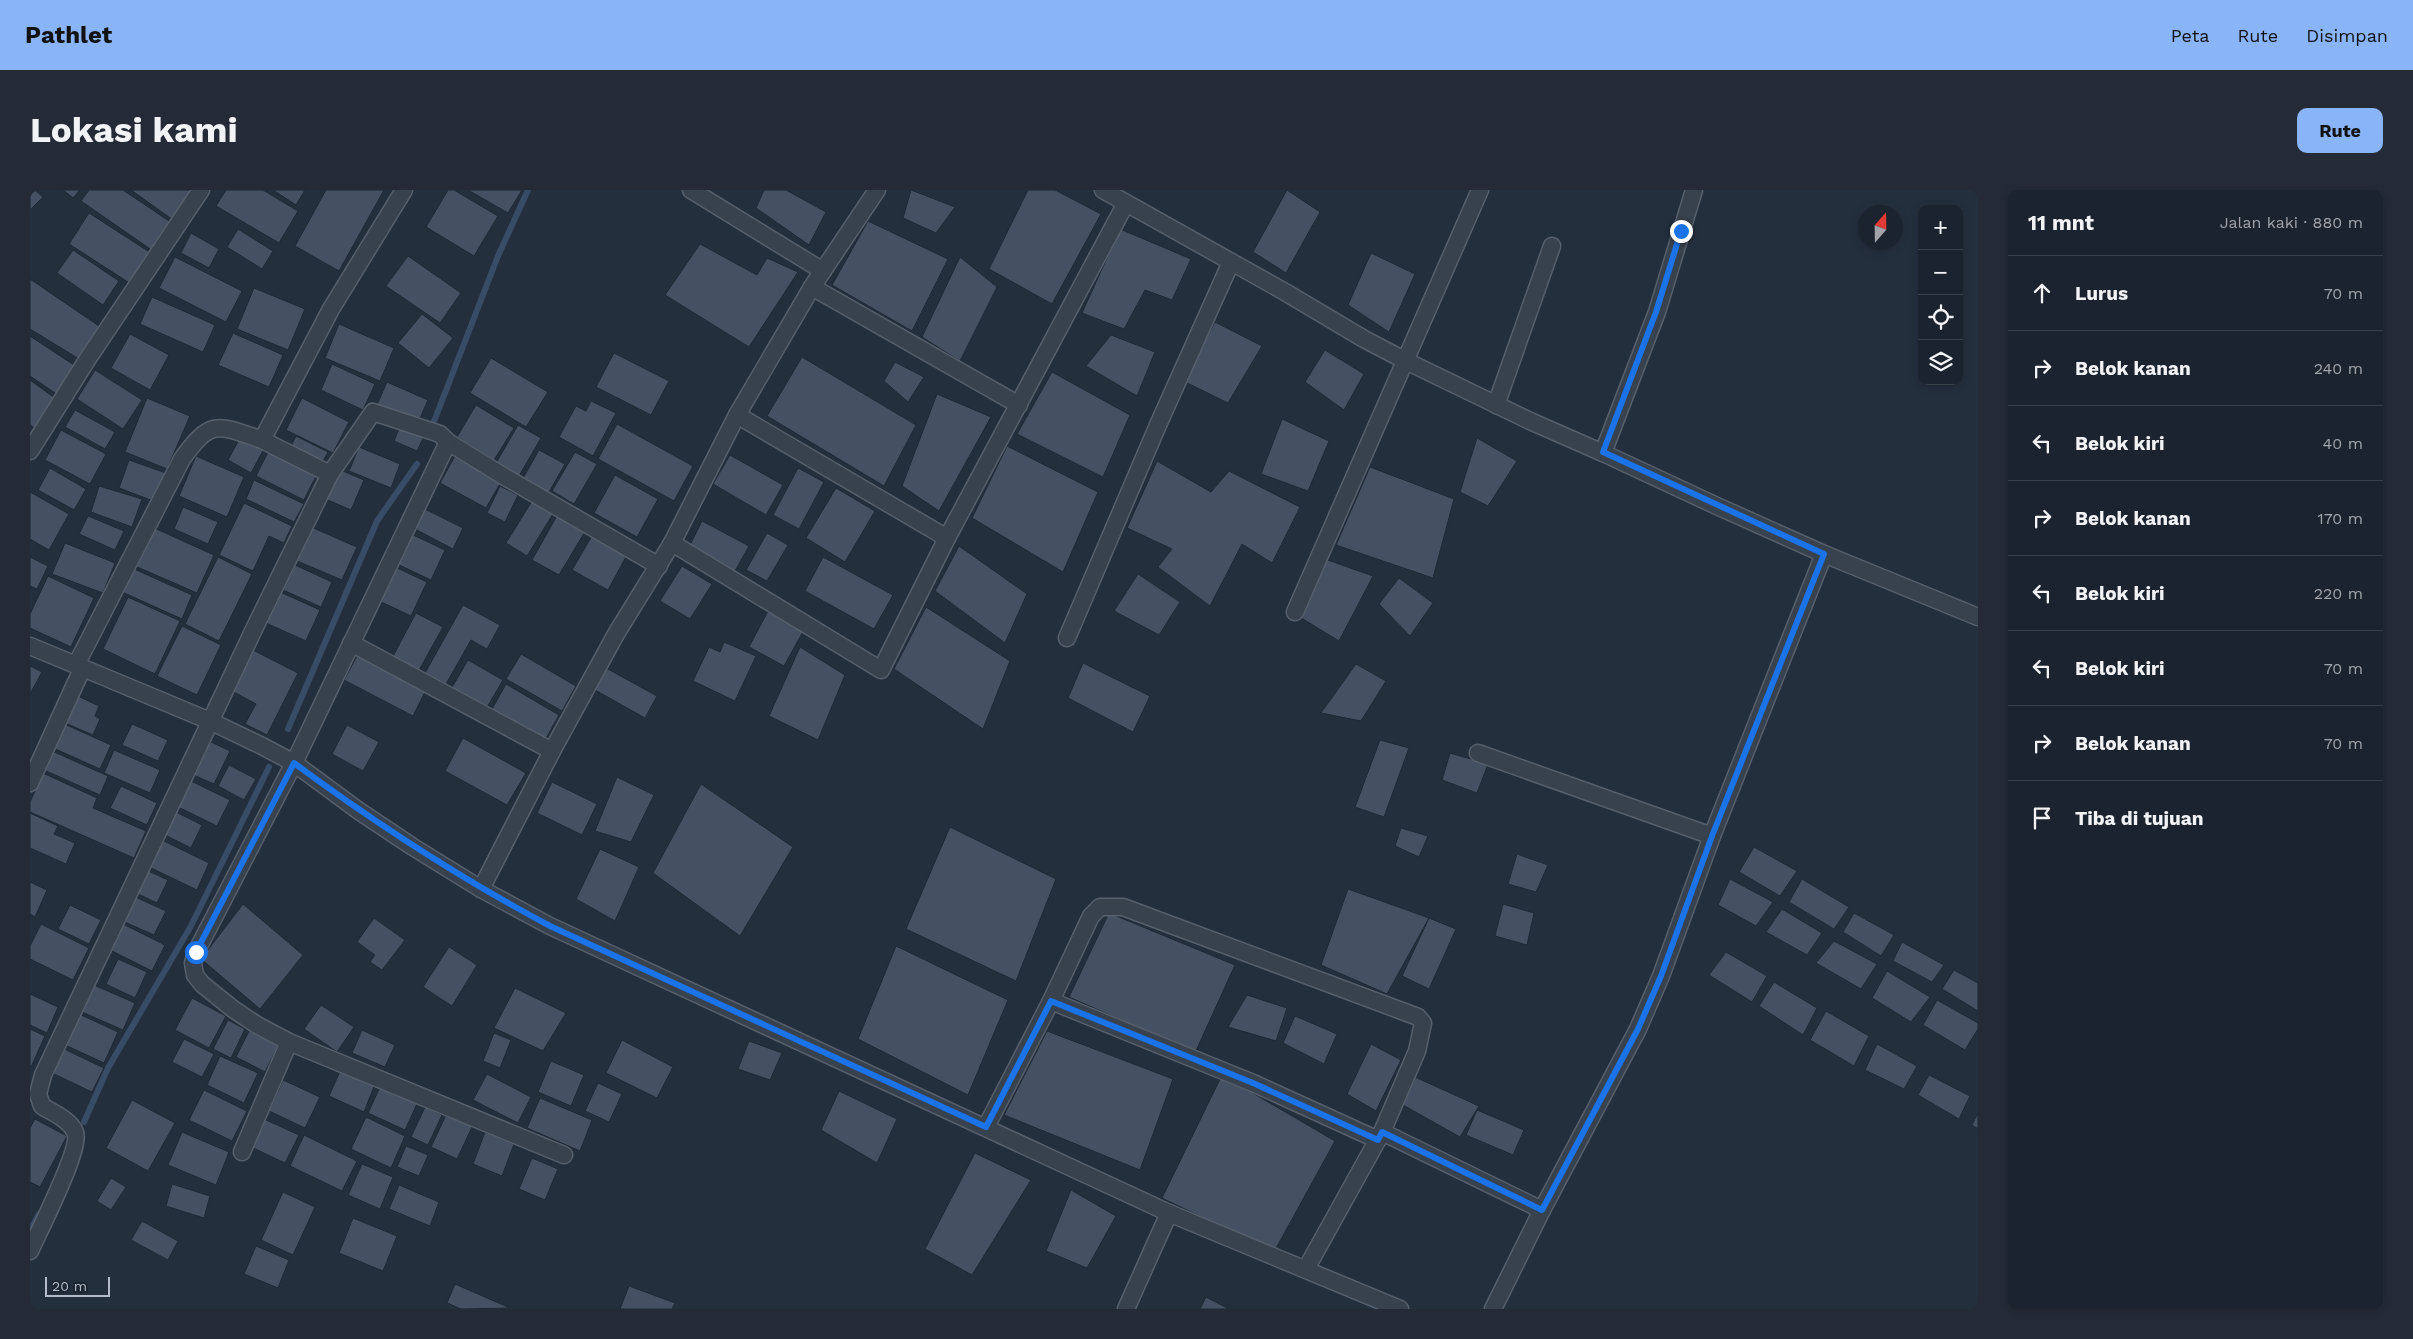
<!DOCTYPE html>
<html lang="id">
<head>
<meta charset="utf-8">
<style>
  :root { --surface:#1b232e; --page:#242b36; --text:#f1f3f6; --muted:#a0a4aa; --line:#39404a; --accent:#8ab4f8 }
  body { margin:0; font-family:"Work Sans",sans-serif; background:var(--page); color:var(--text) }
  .controls { position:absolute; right:15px; top:15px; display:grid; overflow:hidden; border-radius:10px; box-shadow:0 2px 8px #0003 }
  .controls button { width:45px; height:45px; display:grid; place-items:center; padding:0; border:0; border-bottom:1px solid var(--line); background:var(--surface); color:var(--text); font:25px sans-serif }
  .compass { position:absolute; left:1828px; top:15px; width:45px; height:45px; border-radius:50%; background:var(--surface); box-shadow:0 2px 8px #0003; rotate:20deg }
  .scale { position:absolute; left:15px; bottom:12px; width:65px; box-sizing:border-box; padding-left:5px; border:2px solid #b4bcc9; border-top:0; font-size:14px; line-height:18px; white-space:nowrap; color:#b4bcc9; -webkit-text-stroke:4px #1d2633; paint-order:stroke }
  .stop { position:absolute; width:15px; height:15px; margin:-11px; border:4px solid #1a73e8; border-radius:50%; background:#fff }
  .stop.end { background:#1a73e8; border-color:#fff; box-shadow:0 1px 5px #0008 }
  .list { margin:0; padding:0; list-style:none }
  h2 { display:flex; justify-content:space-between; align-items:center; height:65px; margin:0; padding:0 20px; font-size:21px }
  h2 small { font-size:16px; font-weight:400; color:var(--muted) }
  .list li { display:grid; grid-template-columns:32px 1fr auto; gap:15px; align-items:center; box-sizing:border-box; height:75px; padding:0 20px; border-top:1px solid var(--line) }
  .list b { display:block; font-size:19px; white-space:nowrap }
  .list em { font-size:16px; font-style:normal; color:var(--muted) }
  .icon { flex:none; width:28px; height:28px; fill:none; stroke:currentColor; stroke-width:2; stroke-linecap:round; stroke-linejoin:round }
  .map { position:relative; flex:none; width:1948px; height:1119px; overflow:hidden; border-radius:10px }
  header { display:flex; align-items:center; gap:30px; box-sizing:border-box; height:70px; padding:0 25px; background:var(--accent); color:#111 }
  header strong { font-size:24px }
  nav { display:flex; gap:28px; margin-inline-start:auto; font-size:18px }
  .intro { display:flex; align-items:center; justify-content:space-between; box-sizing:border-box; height:120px; padding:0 30px }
  h1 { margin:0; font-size:35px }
  .button { padding:12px 22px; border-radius:10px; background:var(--accent); color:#111; font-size:18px; font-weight:700 }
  main { display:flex; gap:30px; padding:0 30px }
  aside { flex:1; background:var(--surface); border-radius:10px; box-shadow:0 2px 8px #0003 }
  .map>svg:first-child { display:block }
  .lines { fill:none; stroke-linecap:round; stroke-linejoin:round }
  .stream { stroke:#394c67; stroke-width:6 }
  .building { fill:#455162; stroke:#1f2835 }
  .minor-casing { stroke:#565f6c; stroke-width:19 }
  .minor { stroke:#38414e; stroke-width:16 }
  .route { stroke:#1a73e8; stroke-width:6 }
</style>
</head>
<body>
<header>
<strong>Pathlet</strong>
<nav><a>Peta</a><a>Rute</a><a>Disimpan</a></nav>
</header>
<div class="intro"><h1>Lokasi kami</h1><a class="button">Rute</a></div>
<main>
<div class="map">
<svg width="1948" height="1119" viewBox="0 0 1948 1119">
  <rect width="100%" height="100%" fill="#242f3e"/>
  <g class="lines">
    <g class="stream">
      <polyline points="403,234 468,66 498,0"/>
      <polyline points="258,539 347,331 387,274"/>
      <polyline points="54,932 78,878 161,736 239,577"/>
      <polyline points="0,1041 9,1024"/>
    </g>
  </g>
  <g class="building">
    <polygon points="0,0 5,0 13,7 0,20"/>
    <polygon points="33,0 50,0 43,8"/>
    <polygon points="59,0 93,0 142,33 123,61 51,11"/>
    <polygon points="101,0 158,0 162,3 143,30"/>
    <polygon points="196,0 233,0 268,21 249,53 186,16"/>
    <polygon points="243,0 275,0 266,15"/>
    <polygon points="296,0 354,0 309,81 265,56"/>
    <polygon points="418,0 424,0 468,26 444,66 396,37"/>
    <polygon points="438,0 492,0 478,23"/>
    <polygon points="734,0 756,0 796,22 779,55 726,18"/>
    <polygon points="881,0 925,17 906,43 873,28"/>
    <polygon points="998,0 1025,0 1071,24 1022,114 959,79"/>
    <polygon points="1257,0 1290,22 1256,83 1223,62"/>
    <polygon points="59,23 121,63 101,94 39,54"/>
    <polygon points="838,31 918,69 882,141 802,95"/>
    <polygon points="208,39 243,61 232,79 197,57"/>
    <polygon points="1090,39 1161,69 1142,110 1115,100 1094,139 1052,123"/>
    <polygon points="161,43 189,59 179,78 151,63"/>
    <polygon points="670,54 727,85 737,68 768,82 719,157 635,105"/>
    <polygon points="43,60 89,91 73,115 27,83"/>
    <polygon points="1341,63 1385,84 1359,142 1318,115"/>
    <polygon points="378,66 431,103 410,133 356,96"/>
    <polygon points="145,67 212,101 196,132 129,98"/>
    <polygon points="930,67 967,97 930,171 892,147"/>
    <polygon points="0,89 72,138 49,169 0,139"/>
    <polygon points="224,98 275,119 258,160 207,139"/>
    <polygon points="122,107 185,135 173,162 110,134"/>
    <polygon points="392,124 423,148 399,178 368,153"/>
    <polygon points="1185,132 1232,156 1198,213 1153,191"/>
    <polygon points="309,134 364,158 350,191 295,168"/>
    <polygon points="203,143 253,165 239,197 188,175"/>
    <polygon points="100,144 139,165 120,200 81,178"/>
    <polygon points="1081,145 1125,162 1107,206 1056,176"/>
    <polygon points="0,146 47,177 28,205 0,186"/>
    <polygon points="1295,160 1334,184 1314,220 1275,192"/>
    <polygon points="584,163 639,191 621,225 566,197"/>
    <polygon points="772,167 886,235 854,296 737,226"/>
    <polygon points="461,168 518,202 496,237 440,203"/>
    <polygon points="865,172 894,187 878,212 854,191"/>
    <polygon points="302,174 345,194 333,220 291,200"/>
    <polygon points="65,180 112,210 93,239 47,209"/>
    <polygon points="1022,182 1100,225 1073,287 987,244"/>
    <polygon points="0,190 29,211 8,240 0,235"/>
    <polygon points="357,192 398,210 387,235 346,217"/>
    <polygon points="907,204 961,227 909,321 872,296"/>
    <polygon points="117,208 160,226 137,279 95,262"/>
    <polygon points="272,208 319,232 303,263 256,240"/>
    <polygon points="561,211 586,223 563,266 529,247 546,216 556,221"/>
    <polygon points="446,215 484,238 464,270 427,247"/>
    <polygon points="45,220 85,242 75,259 35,237"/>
    <polygon points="1252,229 1299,251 1278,301 1231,284"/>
    <polygon points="371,234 396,242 387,261 364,251"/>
    <polygon points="587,234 663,276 644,311 568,269"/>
    <polygon points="488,235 511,248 489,286 466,273"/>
    <polygon points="31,240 76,264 60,294 15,270"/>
    <polygon points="211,246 234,259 221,283 198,270"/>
    <polygon points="266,246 298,262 292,273 260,258"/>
    <polygon points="1447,248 1487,271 1458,316 1430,302"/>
    <polygon points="977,256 1068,302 1033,382 942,328"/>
    <polygon points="329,257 370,274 361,298 319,281"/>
    <polygon points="240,258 288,282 274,310 226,286"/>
    <polygon points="509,260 535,274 518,304 492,290"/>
    <polygon points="545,262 567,274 544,314 522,301"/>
    <polygon points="700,265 753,295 736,325 683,294"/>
    <polygon points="166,266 214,287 197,327 149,306"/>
    <polygon points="425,266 471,292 456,318 410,293"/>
    <polygon points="99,270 136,283 126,312 89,298"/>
    <polygon points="1127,271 1181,302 1199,281 1270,317 1242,373 1212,354 1180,416 1128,377 1142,359 1097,338"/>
    <polygon points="1340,277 1424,309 1403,388 1306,355"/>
    <polygon points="20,278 56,299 44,320 8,300"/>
    <polygon points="306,278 334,290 321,320 293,308"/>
    <polygon points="768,278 794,292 769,339 743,325"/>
    <polygon points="585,285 628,309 607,347 564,323"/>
    <polygon points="224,290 274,314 264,332 216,309"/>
    <polygon points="69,296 112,309 102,337 61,322"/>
    <polygon points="470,296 488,305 475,332 457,323"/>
    <polygon points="806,298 845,321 815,372 776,348"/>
    <polygon points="0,302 39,324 19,360 0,349"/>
    <polygon points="502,311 523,324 497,366 476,353"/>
    <polygon points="214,313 262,336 254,353 239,346 223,381 189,365"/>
    <polygon points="153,317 188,332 178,354 144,339"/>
    <polygon points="395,319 433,338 423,359 385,339"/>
    <polygon points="528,324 556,340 529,385 502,370"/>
    <polygon points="58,326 94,341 85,360 49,344"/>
    <polygon points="672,331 719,356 705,381 659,357"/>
    <polygon points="122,337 184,365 167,403 105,376"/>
    <polygon points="281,337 327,357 312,390 267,371"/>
    <polygon points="379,343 415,360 401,390 365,373"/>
    <polygon points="737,343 758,355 737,391 716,380"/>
    <polygon points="563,344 598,363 578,400 542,380"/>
    <polygon points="35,353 85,373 73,403 22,384"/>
    <polygon points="929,356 997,404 975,453 905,401"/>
    <polygon points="0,367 18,376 7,399 0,396"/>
    <polygon points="188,367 222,384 189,451 155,434"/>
    <polygon points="793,367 863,405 844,439 775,401"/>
    <polygon points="1295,369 1343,386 1309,451 1268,426"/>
    <polygon points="265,375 302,392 291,417 253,400"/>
    <polygon points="363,376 397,392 381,426 347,410"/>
    <polygon points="652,376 682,394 660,429 630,411"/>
    <polygon points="102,378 162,405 152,429 92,402"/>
    <polygon points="1108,384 1150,412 1129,445 1084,421"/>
    <polygon points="18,386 64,408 41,457 0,438 0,424"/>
    <polygon points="1369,388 1403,413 1380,446 1349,414"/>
    <polygon points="250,402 290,420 276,451 236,433"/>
    <polygon points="98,407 150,431 125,484 73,459"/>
    <polygon points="433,415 470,435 457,459 441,450 416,494 395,483"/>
    <polygon points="896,417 980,471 953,539 864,479"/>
    <polygon points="739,419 775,438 754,476 719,457"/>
    <polygon points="386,423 413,437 388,482 362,468"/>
    <polygon points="152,436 191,455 167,505 127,486"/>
    <polygon points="694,452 726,466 705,511 663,491 679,457 690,462"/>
    <polygon points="770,457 815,485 788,550 739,526"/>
    <polygon points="221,459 268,483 237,545 215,534 226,514 200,500"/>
    <polygon points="491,464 546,496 532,521 476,489"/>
    <polygon points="327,466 395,502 383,526 314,490"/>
    <polygon points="438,470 473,490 456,519 421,499"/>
    <polygon points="1053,473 1120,506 1103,542 1038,508"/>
    <polygon points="1326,474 1356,491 1331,531 1291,523"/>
    <polygon points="0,476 12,482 0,504"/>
    <polygon points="576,478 627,506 615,528 565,500"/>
    <polygon points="476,494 529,525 514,552 461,521"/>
    <polygon points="48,506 69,516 65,526 70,529 63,545 35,533"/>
    <polygon points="32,533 81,555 70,579 21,557"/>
    <polygon points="102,534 138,550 128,571 92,555"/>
    <polygon points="317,535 349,552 333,581 302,564"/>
    <polygon points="433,548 496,583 477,615 415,581"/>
    <polygon points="177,550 200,561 184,594 161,584"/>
    <polygon points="1350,550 1379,558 1354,627 1325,617"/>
    <polygon points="84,560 130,580 120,603 74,583"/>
    <polygon points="22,561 78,586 70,605 14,580"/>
    <polygon points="1420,563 1458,574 1447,603 1412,590"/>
    <polygon points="199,575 226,589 214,610 188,596"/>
    <polygon points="13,583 67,608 63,618 116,641 104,668 0,622 0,612"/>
    <polygon points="587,587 624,605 601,652 565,641"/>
    <polygon points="159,590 200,610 187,636 146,616"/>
    <polygon points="522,592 567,614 552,645 507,623"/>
    <polygon points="671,594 763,657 710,746 623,683"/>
    <polygon points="91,596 127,613 117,635 80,618"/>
    <polygon points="144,621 172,635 161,658 133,644"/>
    <polygon points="0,623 28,636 24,644 45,653 36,674 0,658"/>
    <polygon points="920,637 1026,689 986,791 876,739"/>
    <polygon points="1371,638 1398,646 1389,667 1365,656"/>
    <polygon points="132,650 179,673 167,700 119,677"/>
    <polygon points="1724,657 1767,681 1750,706 1709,682"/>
    <polygon points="570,659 609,677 585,731 546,709"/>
    <polygon points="1487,664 1518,675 1506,702 1478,694"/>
    <polygon points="114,679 138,690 127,713 104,702"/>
    <polygon points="1700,689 1743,712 1726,736 1688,715"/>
    <polygon points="1772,689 1819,717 1804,739 1759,712"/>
    <polygon points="0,692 17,700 5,727 0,724"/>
    <polygon points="1318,699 1399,728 1357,804 1291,775"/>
    <polygon points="101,705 136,721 124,745 90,730"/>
    <polygon points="213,714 273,765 230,819 171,769"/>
    <polygon points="1473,714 1504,723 1497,755 1465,746"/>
    <polygon points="40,715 71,730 59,754 28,739"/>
    <polygon points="1752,719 1792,743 1777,765 1736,742"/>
    <polygon points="1079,723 1205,775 1165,863 1039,807"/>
    <polygon points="1824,723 1864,745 1851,766 1813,742"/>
    <polygon points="344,728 375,750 352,780 340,772 345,765 327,752"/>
    <polygon points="1399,728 1426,739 1399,799 1372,786"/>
    <polygon points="91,733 135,755 122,781 78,759"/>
    <polygon points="11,734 59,758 43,790 0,769 0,756"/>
    <polygon points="1804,751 1847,774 1831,799 1786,773"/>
    <polygon points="1872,752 1914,775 1902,792 1863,771"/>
    <polygon points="866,756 978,810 938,905 828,849"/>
    <polygon points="419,757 447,775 422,816 393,797"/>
    <polygon points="1696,762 1737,786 1722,812 1679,785"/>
    <polygon points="88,769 117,782 105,808 76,794"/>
    <polygon points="1924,780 1948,793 1948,821 1912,799"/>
    <polygon points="1857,781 1900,807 1881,832 1842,808"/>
    <polygon points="1744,792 1787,818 1773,845 1729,816"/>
    <polygon points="64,795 105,813 93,840 52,822"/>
    <polygon points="485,798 536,823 513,861 464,838"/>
    <polygon points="0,804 28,817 17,843 0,835"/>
    <polygon points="1217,805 1257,818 1246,851 1198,837"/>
    <polygon points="162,808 196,826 179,858 145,840"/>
    <polygon points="1907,810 1948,833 1948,839 1935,860 1893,835"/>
    <polygon points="291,815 324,837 307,862 274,839"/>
    <polygon points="1796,821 1839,846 1824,876 1780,850"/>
    <polygon points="47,823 88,842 74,873 33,854"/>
    <polygon points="1265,826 1307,844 1294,874 1253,853"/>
    <polygon points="198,830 215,839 201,868 183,859"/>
    <polygon points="0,839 15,846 1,877 0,876"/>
    <polygon points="332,840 365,855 355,877 322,863"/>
    <polygon points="219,841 248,856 235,882 206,867"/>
    <polygon points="1017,841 1143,889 1110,980 974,925"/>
    <polygon points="464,843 481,850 470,878 453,871"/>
    <polygon points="154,849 184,864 172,887 142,872"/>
    <polygon points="592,850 643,877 627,908 576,883"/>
    <polygon points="719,851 752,863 740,890 708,879"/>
    <polygon points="1341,854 1371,870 1346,921 1317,904"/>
    <polygon points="1847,854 1887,876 1874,899 1835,880"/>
    <polygon points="32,858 74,878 62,902 20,882"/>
    <polygon points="190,866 228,883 214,913 177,895"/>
    <polygon points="521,871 554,885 541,916 508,902"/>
    <polygon points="311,879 345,894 334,922 299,906"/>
    <polygon points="457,884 501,907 488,933 443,910"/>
    <polygon points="1192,885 1305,951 1244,1062 1132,1008"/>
    <polygon points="1899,885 1940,906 1929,929 1888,905"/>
    <polygon points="1385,887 1449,916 1430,947 1373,915"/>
    <polygon points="253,890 290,907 275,938 239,921"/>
    <polygon points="568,893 592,904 579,932 555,921"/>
    <polygon points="350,897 387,914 375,940 338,923"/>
    <polygon points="174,900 217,921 202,951 159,930"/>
    <polygon points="809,901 867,929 847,973 791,940"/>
    <polygon points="510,908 562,930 550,961 497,938"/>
    <polygon points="102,910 145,933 118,981 76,958"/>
    <polygon points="395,917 412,925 398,955 381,947"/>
    <polygon points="1447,920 1494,940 1483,965 1436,945"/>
    <polygon points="417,923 443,935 427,969 401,957"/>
    <polygon points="1948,923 1948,939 1942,935"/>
    <polygon points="336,927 375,946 361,978 321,959"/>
    <polygon points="5,929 37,946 10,997 0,992 0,938"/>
    <polygon points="234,929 269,945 255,973 221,957"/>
    <polygon points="152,942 199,962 186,995 138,975"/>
    <polygon points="455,942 484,954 472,986 443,974"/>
    <polygon points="274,945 327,971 312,1001 260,976"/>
    <polygon points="376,956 398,965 389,986 367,977"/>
    <polygon points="945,963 1001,990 942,1085 895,1059"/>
    <polygon points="502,968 528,979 515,1010 489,999"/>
    <polygon points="332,974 363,987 350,1019 318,1005"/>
    <polygon points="81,988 96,997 81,1020 67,1011"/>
    <polygon points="142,994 180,1006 174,1028 136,1016"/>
    <polygon points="369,995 409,1012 400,1036 359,1019"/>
    <polygon points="1041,1000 1086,1026 1057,1078 1016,1061"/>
    <polygon points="253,1002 285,1017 263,1065 231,1050"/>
    <polygon points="323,1028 367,1046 353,1081 309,1063"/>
    <polygon points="112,1031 148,1051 138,1070 101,1050"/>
    <polygon points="226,1056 259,1070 248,1098 214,1084"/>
    <polygon points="425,1094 480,1118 431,1119 417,1113"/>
    <polygon points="599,1096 645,1113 642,1119 590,1119"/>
    <polygon points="1176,1107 1199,1119 1170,1119"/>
  </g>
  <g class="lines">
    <defs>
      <g id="minor">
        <polyline points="661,0 793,81"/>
        <polyline points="1073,0 1255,102 1334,149 1376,171 1500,231 1573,263 1689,317 1794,364 1948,427"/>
        <polyline points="782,97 989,215"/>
        <polyline points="1466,215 1522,56"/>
        <polyline points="707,225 917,348"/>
        <polyline points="232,250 300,284 343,222 410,244 418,252 470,284 629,376"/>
        <polyline points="418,252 264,573 166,762 163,773 165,785 172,794 203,819 227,835 259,852 534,965"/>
        <polyline points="0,261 57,170 171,0"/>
        <polyline points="1573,263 1627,122 1664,0"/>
        <polyline points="642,353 851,480 917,348 1096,13"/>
        <polyline points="1265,422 1450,0"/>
        <polyline points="1037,448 1128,235 1201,72"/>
        <polyline points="321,453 522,561"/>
        <polyline points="0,456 180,531 232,556 264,573 329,621 383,657 451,699 520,736 1139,1023 1370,1119"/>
        <path d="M46,475l106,-206c29,-40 35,-35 80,-19l69,-131 73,-119"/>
        <polyline points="1448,563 1682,646"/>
        <polyline points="0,593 52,479"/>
        <polyline points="451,699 522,561 586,444 642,353 707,225 782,97 847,0"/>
        <polyline points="1021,811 1223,893 1348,950"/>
        <polyline points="956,937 1021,811 1061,726 1070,717 1093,717 1388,827 1393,833 1387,861 1352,942 1276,1079"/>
        <polyline points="1352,942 1512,1020"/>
        <polyline points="212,962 259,852"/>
        <path d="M0,1061c9,-20 52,-104 45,-119 -6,-13 -22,-19 -33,-26l-4,-12 5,-19 212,-448 75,-153"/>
        <polyline points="1096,1119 1139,1023"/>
        <polyline points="1463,1119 1512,1020 1608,839 1631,786 1682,646 1794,364"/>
      </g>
    </defs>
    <use href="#minor" class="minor-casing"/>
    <use href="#minor" class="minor"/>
  </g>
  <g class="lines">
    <path class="route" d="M166,762l98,-189c84,62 164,114 256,163l436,201 65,-126 202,82 125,57 4,-8 160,78 96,-181 23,-53 51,-140 112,-282 -221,-102 53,-140 25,-81"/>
  </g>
</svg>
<div class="controls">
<button>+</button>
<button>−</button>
<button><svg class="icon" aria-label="locate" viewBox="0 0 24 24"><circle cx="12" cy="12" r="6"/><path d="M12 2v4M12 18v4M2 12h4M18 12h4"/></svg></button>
<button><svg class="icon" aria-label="layers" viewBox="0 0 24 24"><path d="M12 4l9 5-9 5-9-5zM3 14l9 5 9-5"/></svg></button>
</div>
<svg class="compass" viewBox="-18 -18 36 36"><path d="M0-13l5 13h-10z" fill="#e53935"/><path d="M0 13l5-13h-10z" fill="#a0a4aa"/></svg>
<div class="scale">20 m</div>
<div class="stop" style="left:166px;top:762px"></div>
<div class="stop end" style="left:1651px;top:41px"></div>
</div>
<aside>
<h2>11 mnt<small>Jalan kaki · 880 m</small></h2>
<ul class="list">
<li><svg class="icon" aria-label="ahead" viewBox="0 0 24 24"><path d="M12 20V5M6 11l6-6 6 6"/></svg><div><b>Lurus</b></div><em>70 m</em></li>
<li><svg class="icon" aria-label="right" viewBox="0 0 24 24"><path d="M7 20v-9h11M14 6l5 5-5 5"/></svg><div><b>Belok kanan</b></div><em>240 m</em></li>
<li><svg class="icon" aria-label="left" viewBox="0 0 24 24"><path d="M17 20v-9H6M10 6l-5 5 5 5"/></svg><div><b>Belok kiri</b></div><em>40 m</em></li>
<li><svg class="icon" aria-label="right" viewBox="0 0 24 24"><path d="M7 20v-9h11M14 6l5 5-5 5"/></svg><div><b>Belok kanan</b></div><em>170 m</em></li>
<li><svg class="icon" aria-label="left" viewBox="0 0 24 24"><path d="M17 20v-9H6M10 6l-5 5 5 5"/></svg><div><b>Belok kiri</b></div><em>220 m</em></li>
<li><svg class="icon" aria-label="left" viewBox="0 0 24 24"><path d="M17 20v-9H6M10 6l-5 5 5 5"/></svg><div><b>Belok kiri</b></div><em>70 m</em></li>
<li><svg class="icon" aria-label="right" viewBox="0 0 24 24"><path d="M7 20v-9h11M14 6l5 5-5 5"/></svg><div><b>Belok kanan</b></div><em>70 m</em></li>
<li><svg class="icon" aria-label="arrive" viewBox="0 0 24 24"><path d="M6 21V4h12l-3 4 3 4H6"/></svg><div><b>Tiba di tujuan</b></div></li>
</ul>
</aside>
</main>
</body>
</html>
